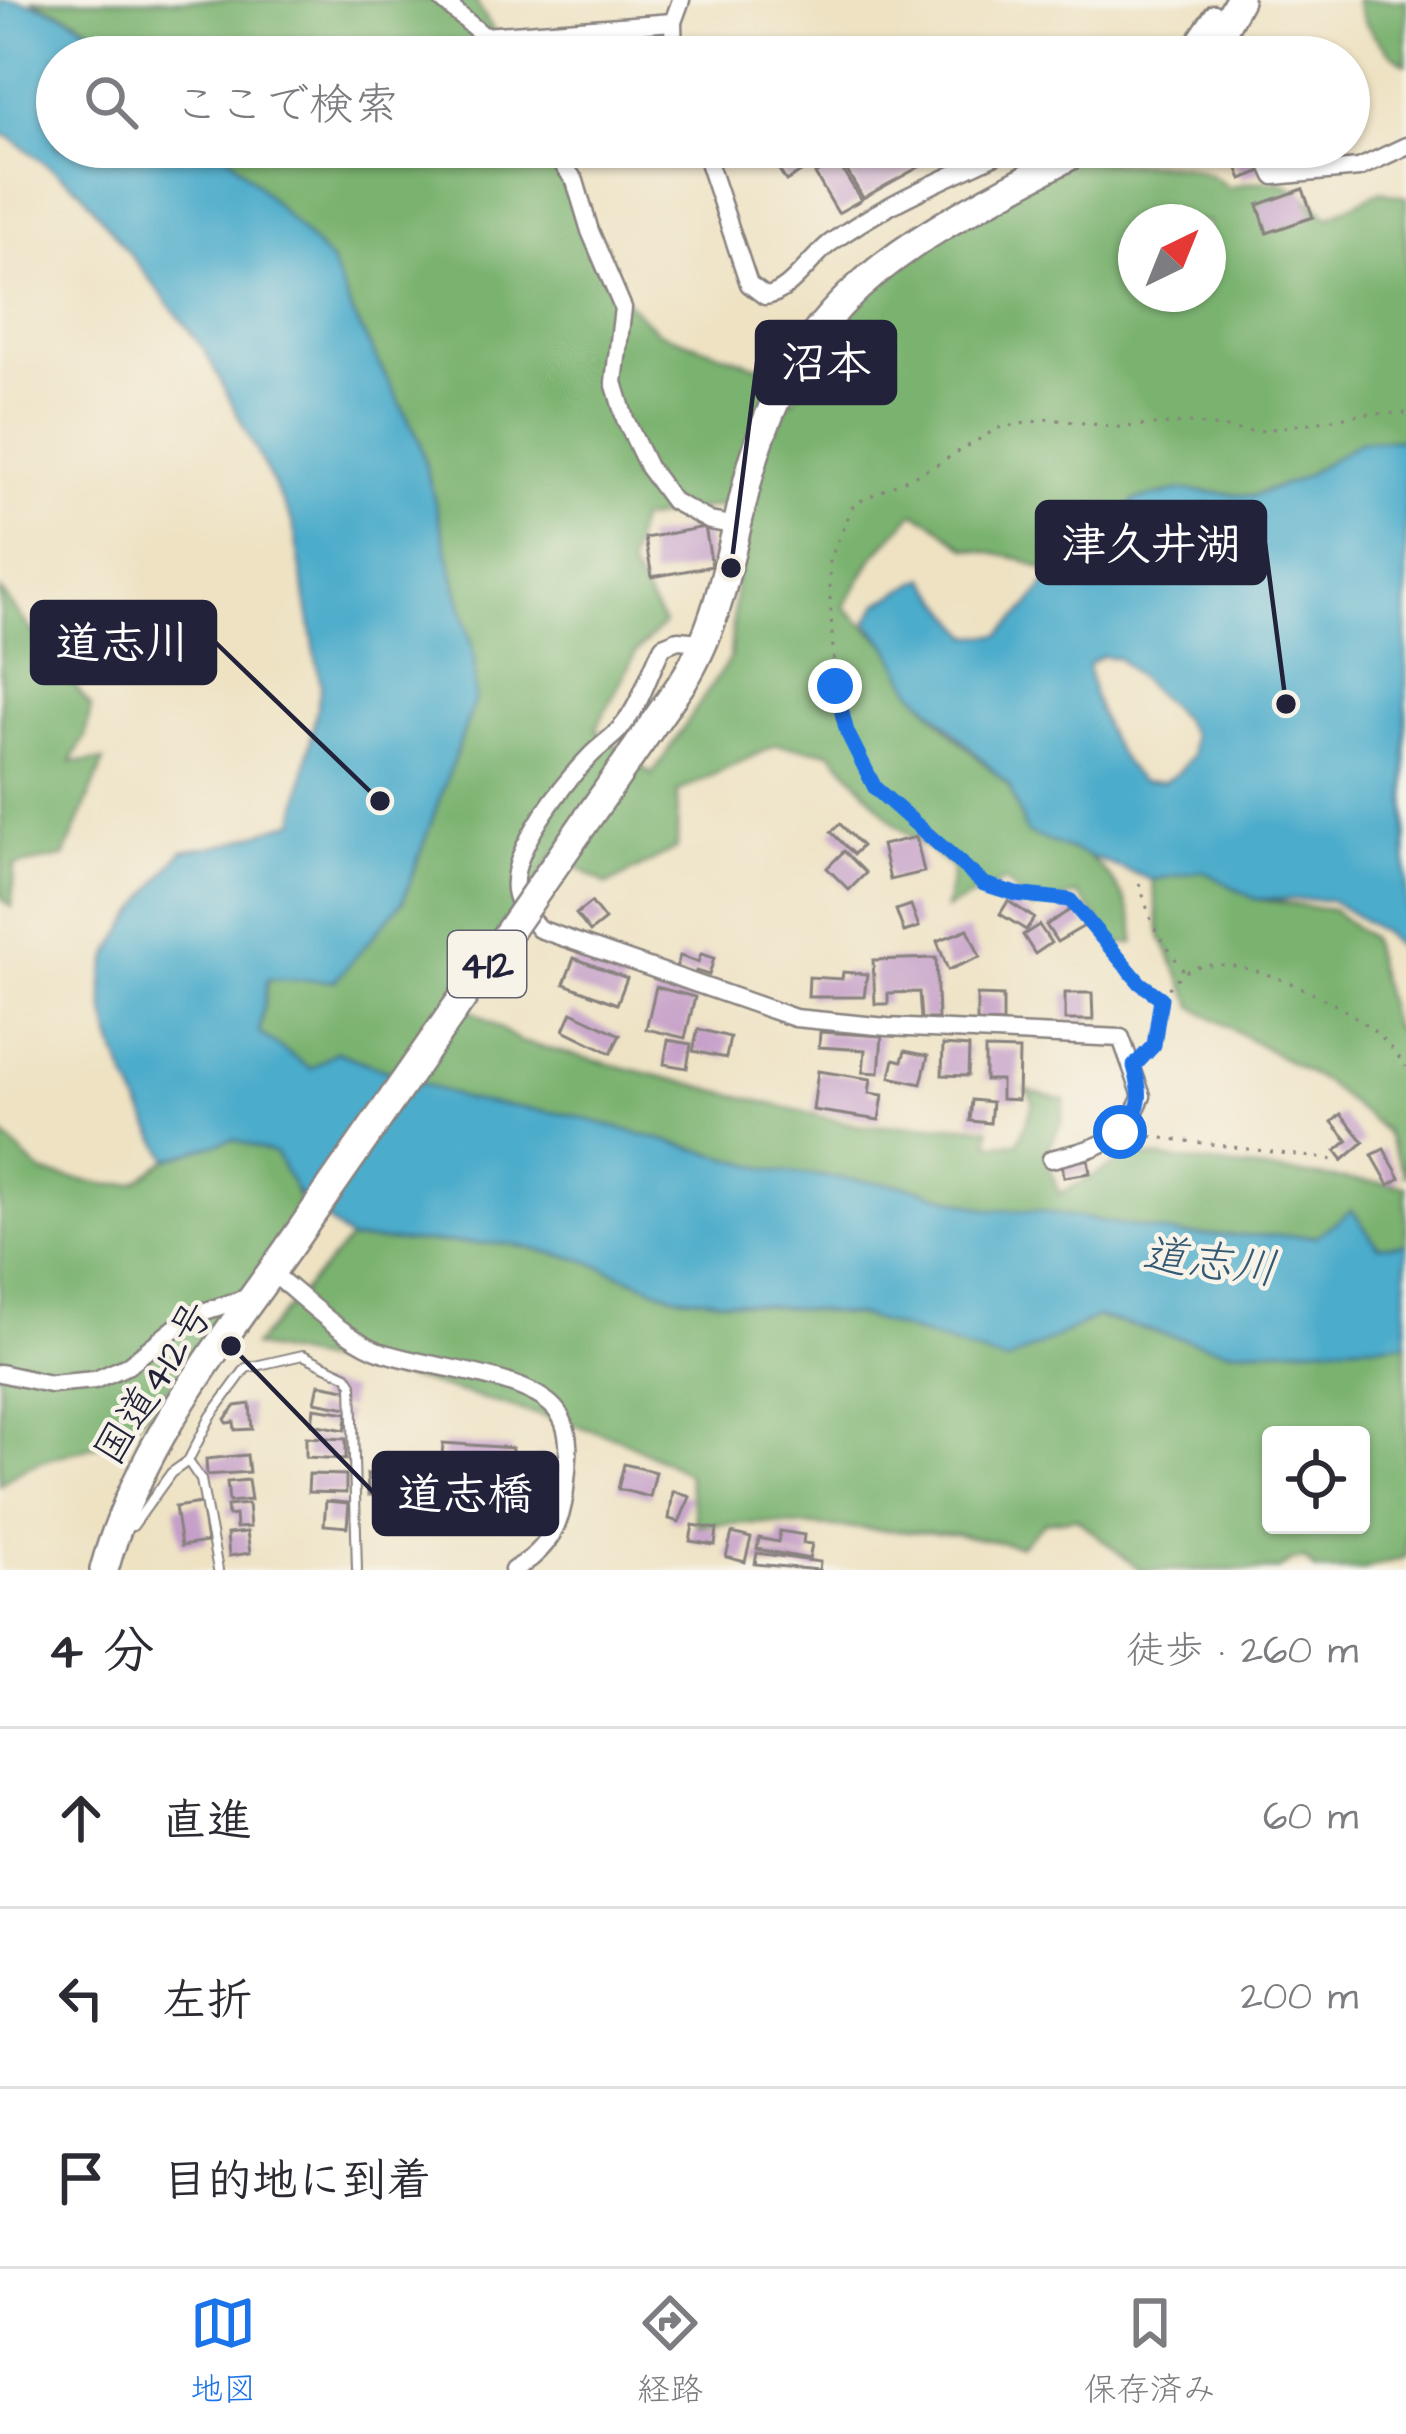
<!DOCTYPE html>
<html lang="ja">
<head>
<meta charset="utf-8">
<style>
  :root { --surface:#fff; --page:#f7f7f7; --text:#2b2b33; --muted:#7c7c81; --line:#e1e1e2; --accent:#1a73e8 }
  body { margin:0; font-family:"Architects Daughter","Klee One",sans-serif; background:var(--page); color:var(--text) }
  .controls { position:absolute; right:36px; bottom:36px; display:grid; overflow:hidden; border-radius:12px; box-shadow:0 3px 9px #0004 }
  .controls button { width:108px; height:108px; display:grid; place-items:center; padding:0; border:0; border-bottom:3px solid var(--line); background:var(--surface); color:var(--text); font:60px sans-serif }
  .compass { position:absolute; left:1118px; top:204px; width:108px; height:108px; border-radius:50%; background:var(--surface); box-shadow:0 3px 9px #0004; rotate:43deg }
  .stop { position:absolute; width:36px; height:36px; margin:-27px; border:9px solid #1a73e8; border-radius:50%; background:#fff }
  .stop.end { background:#1a73e8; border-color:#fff; box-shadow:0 3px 12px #0008 }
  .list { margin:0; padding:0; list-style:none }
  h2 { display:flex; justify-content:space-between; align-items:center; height:156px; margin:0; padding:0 48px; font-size:51px }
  h2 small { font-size:39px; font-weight:400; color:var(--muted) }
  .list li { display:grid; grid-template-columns:78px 1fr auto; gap:36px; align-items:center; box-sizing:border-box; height:180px; padding:0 48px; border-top:3px solid var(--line) }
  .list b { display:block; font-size:45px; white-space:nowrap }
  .list em { font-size:39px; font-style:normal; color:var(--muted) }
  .icon { flex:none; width:66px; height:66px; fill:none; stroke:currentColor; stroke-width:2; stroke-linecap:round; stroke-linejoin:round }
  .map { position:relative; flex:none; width:1406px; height:1570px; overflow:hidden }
  .search { position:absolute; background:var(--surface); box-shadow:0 3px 9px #0004; left:36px; right:36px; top:36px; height:132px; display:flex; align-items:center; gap:30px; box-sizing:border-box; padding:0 42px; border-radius:66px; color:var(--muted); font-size:45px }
  .sheet { height:696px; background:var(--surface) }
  nav { display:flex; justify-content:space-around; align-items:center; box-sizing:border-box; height:168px; border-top:3px solid var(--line); background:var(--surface); font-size:33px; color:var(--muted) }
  nav a { display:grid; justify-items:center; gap:6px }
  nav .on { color:var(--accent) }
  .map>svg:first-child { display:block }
  .forest { fill:#7ab26f; stroke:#4e6a55; stroke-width:3; fill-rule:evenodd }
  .water { fill:#4caccb; stroke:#376783; stroke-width:3; fill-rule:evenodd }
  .building { fill:#c49ec8 }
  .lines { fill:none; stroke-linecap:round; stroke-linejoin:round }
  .service-casing { stroke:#88827f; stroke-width:12 }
  .minor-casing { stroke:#88827f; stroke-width:21 }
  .trunk-casing { stroke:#88827f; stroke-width:32 }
  .path { stroke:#88827f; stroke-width:3; stroke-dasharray:3 9; stroke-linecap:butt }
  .service { stroke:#fff; stroke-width:8 }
  .minor { stroke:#fff; stroke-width:16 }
  .trunk { stroke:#fff; stroke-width:27 }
  .trunk-bridge-casing { stroke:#88827f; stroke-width:32; stroke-linecap:butt }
  .trunk-bridge { stroke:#fff; stroke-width:27 }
  .route { stroke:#1a73e8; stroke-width:15 }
  .labels { text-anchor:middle; stroke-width:9; stroke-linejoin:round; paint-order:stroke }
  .shield { fill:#f7f3e8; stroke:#62616f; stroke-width:3 }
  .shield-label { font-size:39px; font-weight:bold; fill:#22223b }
  .street-label { font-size:42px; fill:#22223b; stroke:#f7f3e8 }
  .water-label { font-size:45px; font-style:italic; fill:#335975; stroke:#f7f3e8 }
  .leader { fill:none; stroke:#22223b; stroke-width:4.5 }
  .callout-dot { fill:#22223b; stroke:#f7f3e8; stroke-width:4.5 }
  .callout { fill:#22223b; stroke:#22223b; stroke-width:4.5 }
  .callout-label { font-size:45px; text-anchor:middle; font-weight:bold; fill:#fff }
</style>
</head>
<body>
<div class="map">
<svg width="1406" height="1570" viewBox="0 0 1406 1570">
  <rect width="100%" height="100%" fill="#f7f3e8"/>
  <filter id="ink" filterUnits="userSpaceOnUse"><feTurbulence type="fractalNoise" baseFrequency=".00833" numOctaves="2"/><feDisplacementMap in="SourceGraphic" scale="24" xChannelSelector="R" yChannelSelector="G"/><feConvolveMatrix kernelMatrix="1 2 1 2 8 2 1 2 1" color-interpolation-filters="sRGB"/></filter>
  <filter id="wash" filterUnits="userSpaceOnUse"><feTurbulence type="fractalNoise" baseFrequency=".004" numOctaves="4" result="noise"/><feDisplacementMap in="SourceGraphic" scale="48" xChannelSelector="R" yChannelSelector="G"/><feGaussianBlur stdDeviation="2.7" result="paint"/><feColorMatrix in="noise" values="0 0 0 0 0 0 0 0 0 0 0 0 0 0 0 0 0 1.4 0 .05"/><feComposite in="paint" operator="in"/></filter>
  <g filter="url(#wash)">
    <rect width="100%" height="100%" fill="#eee2c3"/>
    <g class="forest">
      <polygon points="32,0 475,0 509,57 132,57 78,20"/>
      <path d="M1356,0h50v64c-21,-13 -45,-40 -50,-64z"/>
      <path d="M221,147h332l58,139 47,46 115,39 20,30 56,-90 40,-44 172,-113c19,3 39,8 58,9 40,2 79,-3 110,25 50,-15 63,-5 99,29l53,-26 25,6v242l-46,3 -62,38 -46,16 -70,-6 -47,10 -29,29 -43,30 -8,16 -34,-16 -55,-11 -32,-25 -20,-10 -40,43 -30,51 45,40 23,43 40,44 57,52 18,47c20,7 49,13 64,26 24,20 47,53 43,84l-17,1 -39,-50 -46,15 -27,-28 -59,28 7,-41 -57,-43 -65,-73 -55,-7 -98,47 -1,56 -70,37 -53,-32 -89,153 56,36 339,84h113l16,2 1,16 28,-1 16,-41 -8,-12 39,10 -4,22 -15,33 13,39 74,-39 273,31v58l-28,2 -61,-10 -134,-1 -142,-24 -51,-1 -82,-24 -132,-15 -205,-56 -104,-15 -131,-48 -25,17 -52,-36 9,-54 135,-78 72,-201 -1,-44 -55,-217 -67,-127 -21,-50zM1136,222h72v72h-72zM743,502l-13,156 -78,117 -56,-46 40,-77 28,-28 -35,-58 10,-46z"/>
      <polygon points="0,590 91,707 85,737 71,762 104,761 64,857 14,866 12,907 2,899"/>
      <polygon points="1203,871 1255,899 1332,910 1370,938 1392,1025 1406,1037 1406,1177 1385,1131 1326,1083 1194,1007 1161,936 1152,880"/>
      <path d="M0,1132l42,41 68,12 25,-2 33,-24 65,-20 44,15c11,21 27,44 21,69 -6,22 -158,204 -179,214 -39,18 -87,18 -119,48z"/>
      <path d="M349,1240l161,4 74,16 89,35 189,21 143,45 92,-44 130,33 179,-7v214l-45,13h-46l-10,-11 -13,2 -13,9h-139l-64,-52 -31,4 -25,24 -65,-12 -194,-11 -64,2 -10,-52 -71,-36 -196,-56 -167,-35zM1271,1435h90v90h-90z"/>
    </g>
    <g class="water">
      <path d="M0,0c54,0 88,28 132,57h-75v90h164l110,115 21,50 67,128 55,216 1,44 -72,201 -68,80 -67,-2 -9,54 52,36 25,-17 131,48 104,15 205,56 132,15 82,24 51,1 142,24 133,1 36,-26 26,36 28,-2v99l-179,7 -130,-33 -91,45 -144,-46 -189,-21 -89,-35 -74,-16 -161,-4 -52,-47 -21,-39 -43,-15 -65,20c-27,-50 -82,-143 -60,-200 11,-28 54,-82 74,-108l46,-7 67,-23 26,-134 -28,-164 -89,-174 -124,-159 -70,-53 -10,-3z"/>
      <path d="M1406,439v516l-24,-23 -52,-32 -75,-1 -52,-28 -51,9 -125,-47 -18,-47 -97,-96 -23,-43 -22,-25 12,-19 46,-25 45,58 30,-1 30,-30 33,-46 43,-30 29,-29 47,-10 71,6 45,-16 62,-38zM1101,656l17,2 63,60 11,17v20l-14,18 -15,9 -22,-1c-30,-28 -48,-76 -53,-116z"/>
    </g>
    <g id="blocks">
      <g class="building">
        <polygon points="570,29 576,57 518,57 514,41"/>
        <polygon points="765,147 826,147 831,154 786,181"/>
        <polygon points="833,147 870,147 864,150 872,164 904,147 945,147 948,151 863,198"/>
        <polygon points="1229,147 1252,147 1262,171 1242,179"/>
        <polygon points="1297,148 1302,168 1278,174 1273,154"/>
        <polygon points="837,161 861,200 838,213 815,174"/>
        <polygon points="1303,189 1313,217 1267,233 1258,205"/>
        <polygon points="705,527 712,566 652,577 645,538"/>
        <polygon points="840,824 862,846 854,854 831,832"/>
        <polygon points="916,837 924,872 890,880 882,845"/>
        <polygon points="844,851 866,873 849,890 827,868"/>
        <polygon points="1008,901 1034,918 1026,930 1000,914"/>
        <polygon points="591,902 605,920 590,932 576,914"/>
        <polygon points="911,905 919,927 904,932 896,910"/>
        <polygon points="1075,907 1086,925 1057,942 1046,925"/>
        <polygon points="1039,925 1051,943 1035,954 1023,935"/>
        <polygon points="968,929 980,957 948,970 937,941"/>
        <polygon points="701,954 714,958 709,975 696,971 694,977 675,971 680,956 698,962"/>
        <polygon points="574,958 627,978 617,1004 564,984"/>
        <polygon points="936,958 938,1019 921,1019 919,992 888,993 888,1004 875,1004 873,960"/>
        <polygon points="843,972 867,974 864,997 808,997 809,977 842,979"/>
        <polygon points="656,987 695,997 685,1038 646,1029"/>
        <polygon points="1065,993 1092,993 1093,1020 1065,1020"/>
        <polygon points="977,995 1003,996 1003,1023 977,1022"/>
        <polygon points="572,1012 620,1035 611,1053 564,1030"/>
        <polygon points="698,1029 730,1037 726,1058 693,1051"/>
        <polygon points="820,1032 882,1036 879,1073 863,1072 865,1050 819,1047"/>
        <polygon points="668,1040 691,1044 687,1068 664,1064"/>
        <polygon points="943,1045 969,1047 968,1076 942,1075"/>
        <polygon points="985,1049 1019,1050 1018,1100 1001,1099 1001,1080 985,1080"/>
        <polygon points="905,1051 928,1056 921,1084 890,1077 894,1059 902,1061"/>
        <polygon points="818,1071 871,1079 869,1093 883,1095 879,1120 813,1110"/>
        <polygon points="972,1100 992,1102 990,1123 970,1121"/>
        <polygon points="1341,1114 1364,1142 1343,1160 1336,1151 1348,1141 1332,1122"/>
        <polygon points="1384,1149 1400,1178 1389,1185 1372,1155"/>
        <polygon points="1088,1159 1090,1173 1064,1177 1062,1163"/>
        <polygon points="319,1384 351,1390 348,1408 315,1402"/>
        <polygon points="250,1404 252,1429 235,1430 234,1422 227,1423 225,1419 236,1406"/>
        <polygon points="314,1408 348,1413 345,1430 312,1424"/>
        <polygon points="306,1437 346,1439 346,1459 306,1457"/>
        <polygon points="443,1443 512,1448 508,1501 439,1496"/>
        <polygon points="247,1455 249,1472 207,1475 206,1459"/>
        <polygon points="537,1455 559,1458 557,1476 535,1473"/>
        <polygon points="624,1464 656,1472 650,1497 618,1489"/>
        <polygon points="309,1474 346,1475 346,1493 308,1492"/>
        <polygon points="367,1474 389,1474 390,1495 368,1495"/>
        <polygon points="248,1480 251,1500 229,1502 227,1482"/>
        <polygon points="673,1491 690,1497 679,1522 669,1519"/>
        <polygon points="326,1501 349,1503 347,1527 324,1525"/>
        <polygon points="201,1503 207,1542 181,1546 175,1507"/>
        <polygon points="248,1504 250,1527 236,1528 235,1515 228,1516 227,1506"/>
        <polygon points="693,1525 717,1529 715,1545 690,1541"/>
        <polygon points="780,1531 804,1535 803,1543 812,1544 809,1559 757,1549 759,1538 778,1542"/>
        <polygon points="247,1532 250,1553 229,1556 227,1534"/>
        <polygon points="732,1533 751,1538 745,1562 726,1557"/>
        <polygon points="757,1553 820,1562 819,1570 755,1564"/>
      </g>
    </g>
  </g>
  <g filter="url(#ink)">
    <use href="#blocks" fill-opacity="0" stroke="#88827f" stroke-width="3"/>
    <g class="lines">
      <defs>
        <g id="service">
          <polyline points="188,1461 201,1480 218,1570"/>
          <polyline points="123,1527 133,1526 171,1473 188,1461 211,1416 246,1368 303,1355 347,1376 352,1384 357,1570"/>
        </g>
        <g id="minor">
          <polyline points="442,0 484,36 491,57"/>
          <polyline points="484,36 673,22"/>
          <polyline points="674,57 673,22 681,0"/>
          <polyline points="1184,57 1214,13"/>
          <polyline points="550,147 575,181 590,231 623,308 614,382 625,419 648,467 673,501 710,521 737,526"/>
          <path d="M703,147l46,137 16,12c24,-2 45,-37 64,-52 55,-41 122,-67 183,-97"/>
          <polyline points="1261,147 1274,176 1359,168 1406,146"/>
          <path d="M702,642l-24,-2 -15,6c-15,28 -21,58 -43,83 -8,9 -19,16 -28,25 -27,27 -82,96 -77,136 2,16 14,27 24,39l256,89 92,9 234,11 21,58c-20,48 -43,51 -91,63"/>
          <path d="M271,1272c32,25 66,60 103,77 45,20 163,23 187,68 12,21 6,50 4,73 -3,36 -20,63 -52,80"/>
          <polyline points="0,1373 50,1384 95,1380 127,1366 190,1316 255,1295"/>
        </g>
        <g id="trunk">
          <polyline points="1208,57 1239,0"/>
          <path d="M684,680c38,-61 48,-140 66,-208 53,-193 177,-237 336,-325"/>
          <path d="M104,1570c33,-122 113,-222 185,-323"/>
        </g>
      </defs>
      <use href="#service" class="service-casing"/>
      <use href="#minor" class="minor-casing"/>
      <use href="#trunk" class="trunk-casing"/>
      <g class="path">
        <polyline points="1139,883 1153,926 1183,970"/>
        <polyline points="1161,998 1140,983 1070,900 1016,894 984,884 875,788 860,761 847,732 835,686 830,596 830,559 854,504 938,464 998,428 1049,419 1118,427 1191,423 1254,432 1363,414 1406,413"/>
        <path d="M1144,1055c23,-25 4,-53 37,-80 40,-32 136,18 173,41 19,12 39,32 52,51"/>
        <polyline points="1139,1135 1343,1161"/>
      </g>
      <use href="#service" class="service"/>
      <use href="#minor" class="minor"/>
      <use href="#trunk" class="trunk"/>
      <defs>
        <polyline id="trunk-bridge" points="289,1247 684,680"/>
      </defs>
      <use href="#trunk-bridge" class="trunk-bridge-casing"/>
      <use href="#trunk-bridge" class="trunk-bridge"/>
    </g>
  </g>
  <g class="lines" filter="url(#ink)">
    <path class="route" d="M835,686l12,46 28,56 109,96 32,10 54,6 70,83 21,15 -7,47 -20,21c9,33 9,40 -14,66"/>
  </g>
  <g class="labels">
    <rect class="shield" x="448" y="931" width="78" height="66" rx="9"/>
    <g class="shield-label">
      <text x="487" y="978">412</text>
    </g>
    <g class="street-label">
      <text transform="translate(152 1382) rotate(-58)" y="15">国道412号</text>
    </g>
    <g class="water-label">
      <text transform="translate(1210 1260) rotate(7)" y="16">道志川</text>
    </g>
  </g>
  <path class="leader" d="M731 568L757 362M1286 704L1265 543M380 801L215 642M231 1346L374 1493"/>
  <g class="callout-dot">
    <circle cx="731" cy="568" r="12"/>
    <circle cx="1286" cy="704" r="12"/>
    <circle cx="380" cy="801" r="12"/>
    <circle cx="231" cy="1346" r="12"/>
  </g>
  <g class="callout">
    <rect x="757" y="322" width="138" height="81" rx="12"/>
    <rect x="1037" y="502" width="228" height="81" rx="12"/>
    <rect x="32" y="602" width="183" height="81" rx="12"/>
    <rect x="374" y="1453" width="183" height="81" rx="12"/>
  </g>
  <g class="callout-label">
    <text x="826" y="378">沼本</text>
    <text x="1151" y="559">津久井湖</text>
    <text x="123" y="658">道志川</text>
    <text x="465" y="1509">道志橋</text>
  </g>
</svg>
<div class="controls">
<button><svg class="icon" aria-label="locate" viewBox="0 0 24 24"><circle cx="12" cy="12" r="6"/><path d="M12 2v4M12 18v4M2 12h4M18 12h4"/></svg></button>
</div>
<svg class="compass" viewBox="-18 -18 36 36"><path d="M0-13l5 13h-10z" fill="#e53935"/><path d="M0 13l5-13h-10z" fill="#7c7c81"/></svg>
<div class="stop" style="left:1120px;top:1132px"></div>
<div class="stop end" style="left:835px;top:686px"></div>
<div class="search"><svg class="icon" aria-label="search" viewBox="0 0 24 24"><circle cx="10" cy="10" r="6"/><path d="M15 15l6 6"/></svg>ここで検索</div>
</div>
<section class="sheet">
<h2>4 分<small>徒歩 · 260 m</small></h2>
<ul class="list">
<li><svg class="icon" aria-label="ahead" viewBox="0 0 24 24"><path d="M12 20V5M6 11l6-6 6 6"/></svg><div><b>直進</b></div><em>60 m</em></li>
<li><svg class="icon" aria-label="left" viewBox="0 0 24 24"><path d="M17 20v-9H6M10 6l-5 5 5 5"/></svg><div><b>左折</b></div><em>200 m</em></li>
<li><svg class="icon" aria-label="arrive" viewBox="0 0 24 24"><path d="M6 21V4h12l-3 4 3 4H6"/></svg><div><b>目的地に到着</b></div></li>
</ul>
</section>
<nav>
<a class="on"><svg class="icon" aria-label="map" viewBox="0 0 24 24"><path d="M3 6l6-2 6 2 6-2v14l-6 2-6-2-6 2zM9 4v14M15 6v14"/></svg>地図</a>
<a><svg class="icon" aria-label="directions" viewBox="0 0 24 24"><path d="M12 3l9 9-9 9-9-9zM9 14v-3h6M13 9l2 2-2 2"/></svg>経路</a>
<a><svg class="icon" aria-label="saved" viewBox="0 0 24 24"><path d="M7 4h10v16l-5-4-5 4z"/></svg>保存済み</a>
</nav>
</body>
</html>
